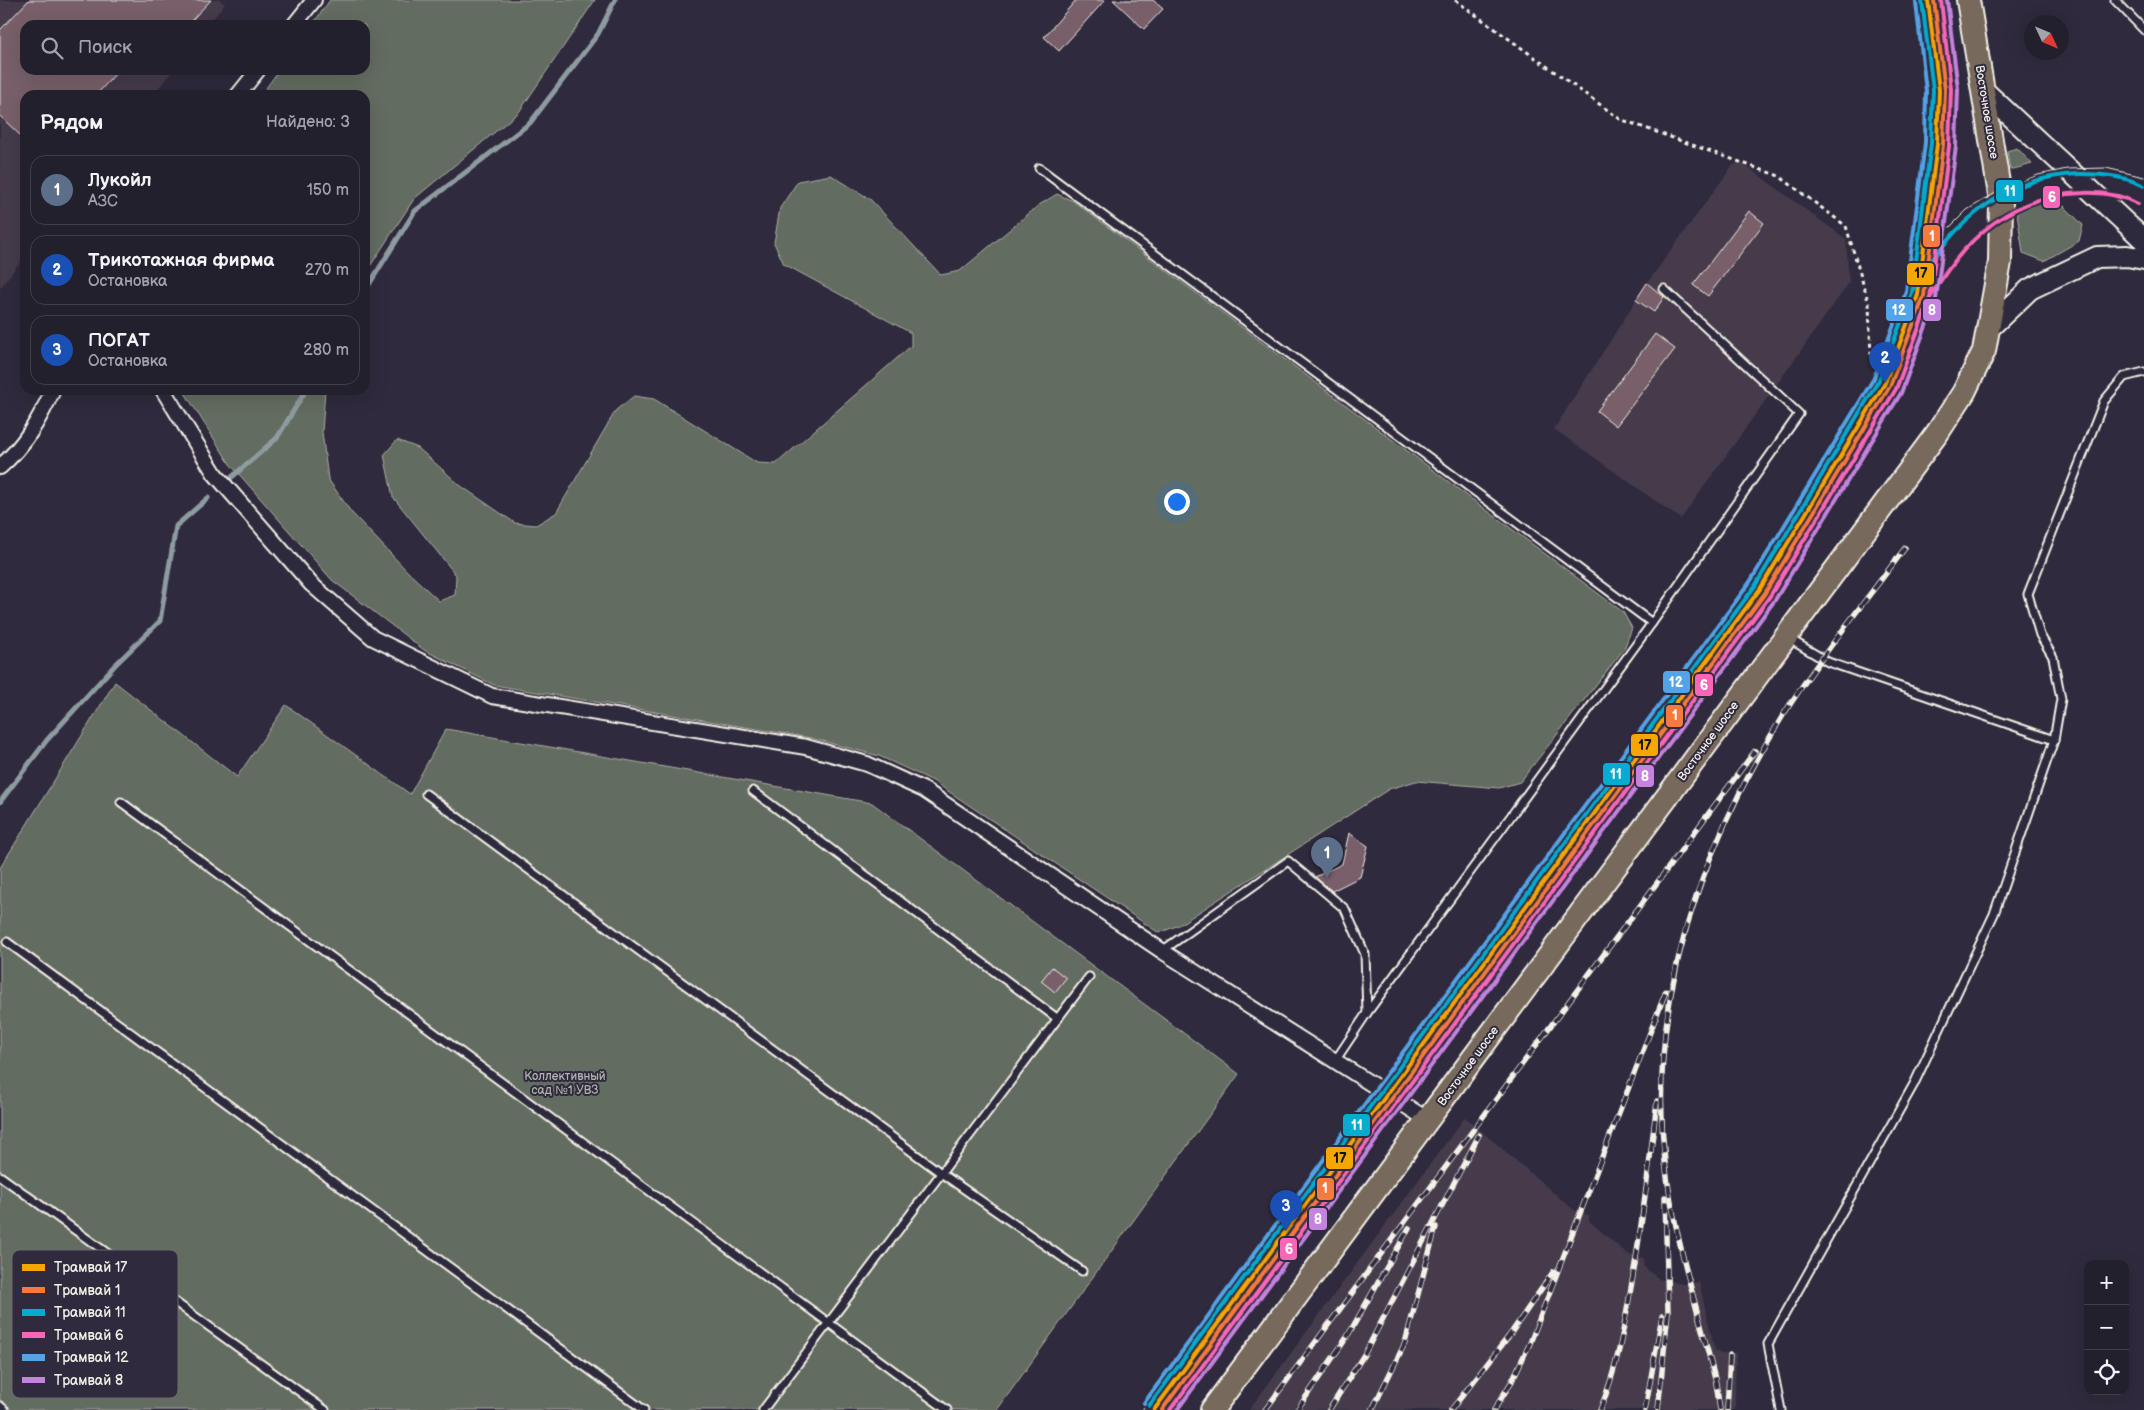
<!DOCTYPE html>
<html lang="ru">
<head>
<meta charset="utf-8">
<style>
  :root { --surface:#23202e; --page:#2b2836; --text:#f1f3f6; --muted:#a3a3aa; --line:#403e4a; --accent:#bca0f2 }
  body { margin:0; font-family:"Balsamiq Sans",sans-serif; background:var(--page); color:var(--text) }
  .controls { position:absolute; right:15px; bottom:15px; display:grid; overflow:hidden; border-radius:10px; box-shadow:0 5px 20px #0002 }
  .controls button { width:45px; height:45px; display:grid; place-items:center; padding:0; border:0; border-bottom:1px solid var(--line); background:var(--surface); color:var(--text); font:25px sans-serif }
  .compass { position:absolute; left:2024px; top:15px; width:45px; height:45px; border-radius:50%; background:var(--surface); box-shadow:0 5px 20px #0002; rotate:134deg }
  .you { position:absolute; left:1176px; top:501px; width:18px; height:18px; margin:-12px; border:4px solid #fff; border-radius:50%; background:#1a73e8; box-shadow:0 0 0 8px #1a73e833 }
  .badge { display:grid; place-items:center; width:32px; height:32px; border-radius:50%; background:var(--accent); color:#fff; font-size:16px; font-weight:700 }
  .pin { position:absolute; translate:-50% -41px; filter:drop-shadow(0 1px 2px #0008) }
  .pin::after { content:''; position:absolute; top:26px; width:18px; height:15px; background:inherit; clip-path:polygon(0 0,100% 0,50% 100%) }
  .list { margin:0; padding:0; list-style:none }
  h2 { display:flex; justify-content:space-between; align-items:center; height:65px; margin:0; padding:0 20px; font-size:21px }
  h2 small { font-size:16px; font-weight:400; color:var(--muted) }
  .list li { display:grid; grid-template-columns:32px 1fr auto; gap:15px; align-items:center; box-sizing:border-box; height:70px; margin:0 10px 10px; padding:0 10px; border:1px solid var(--line); border-radius:15px }
  .list b { display:block; font-size:19px; white-space:nowrap }
  .list p { margin:0; font-size:16px; white-space:nowrap; color:var(--muted) }
  .list em { font-size:16px; font-style:normal; color:var(--muted) }
  .icon { flex:none; width:28px; height:28px; fill:none; stroke:currentColor; stroke-width:2; stroke-linecap:round; stroke-linejoin:round }
  .map { position:relative; flex:none; width:2144px; height:1410px; overflow:hidden }
  .search { position:absolute; background:var(--surface); box-shadow:0 5px 20px #0002; left:20px; top:20px; width:350px; height:55px; display:flex; align-items:center; gap:12px; box-sizing:border-box; padding:0 18px; border-radius:15px; color:var(--muted); font-size:19px }
  .panel { position:absolute; background:var(--surface); box-shadow:0 5px 20px #0002; left:20px; top:90px; width:350px; height:305px; border-radius:15px }
  .map>svg:first-child { display:block }
  .built { fill:#453a4b }
  .green { fill:#646c60; stroke:#acaea4 }
  .lines { fill:none; stroke-linecap:round; stroke-linejoin:round }
  .stream { stroke:#8e9ca1; stroke-width:5 }
  .building { fill:#785f6b; stroke:#f4f1e8 }
  .service-casing { stroke:#f4f1e8; stroke-width:11 }
  .minor-casing { stroke:#f4f1e8; stroke-width:18 }
  .secondary-casing { stroke:#f4f1e8; stroke-width:24 }
  .primary-casing { stroke:#f4f1e8; stroke-width:26 }
  .path { stroke:#f4f1e8; stroke-width:3; stroke-dasharray:4 4; stroke-linecap:butt }
  .service { stroke:#2f2a3d; stroke-width:7 }
  .minor { stroke:#2f2a3d; stroke-width:14 }
  .secondary { stroke:#2f2a3d; stroke-width:20 }
  .primary { stroke:#77695c; stroke-width:22 }
  .tram { stroke:#f4f1e8; stroke-width:1 }
  .rail-casing { stroke:#f4f1e8; stroke-width:5.5 }
  .rail { stroke:#2f2a3d; stroke-width:4; stroke-dasharray:11; stroke-linecap:butt }
  .tram-1-casing { stroke:#2f2a3d; stroke-width:8 }
  .tram-2-casing { stroke:#2f2a3d; stroke-width:8 }
  .tram-3-casing { stroke:#2f2a3d; stroke-width:8 }
  .tram-4-casing { stroke:#2f2a3d; stroke-width:8 }
  .tram-5-casing { stroke:#2f2a3d; stroke-width:8 }
  .tram-6-casing { stroke:#2f2a3d; stroke-width:8 }
  .tram-1 { stroke:#f7a600; stroke-width:4 }
  .tram-2 { stroke:#f6793e; stroke-width:4 }
  .tram-3 { stroke:#06acd0; stroke-width:4 }
  .tram-4 { stroke:#fa66b7; stroke-width:4 }
  .tram-5 { stroke:#53a3e8; stroke-width:4 }
  .tram-6 { stroke:#c483df; stroke-width:4 }
  .labels { text-anchor:middle; stroke-width:4; stroke-linejoin:round; paint-order:stroke }
  .street-label { font-size:12px; fill:#f4f1e8; stroke:#2f2a3d }
  .park-label { font-size:12px; fill:#b3b5ab; stroke:#2f2a3d }
  .key { fill:#2f2a3d; stroke:#6a6670; stroke-width:1 }
  .key-label { font-size:14px; fill:#f4f1e8 }
  .line-badge { stroke:#2f2a3d; stroke-width:2 }
  .badge-label { font-size:14px; text-anchor:middle; font-weight:bold; fill:#fff }
  .pale-badge-label { font-size:14px; text-anchor:middle; font-weight:bold; fill:#111 }
</style>
</head>
<body>
<div class="map">
<svg width="2144" height="1410" viewBox="0 0 2144 1410">
  <rect width="100%" height="100%" fill="#2f2a3d"/>
  <filter id="ink" filterUnits="userSpaceOnUse"><feTurbulence type="fractalNoise" baseFrequency=".02" numOctaves="2"/><feDisplacementMap in="SourceGraphic" scale="10" xChannelSelector="R" yChannelSelector="G"/><feConvolveMatrix kernelMatrix="1 2 1 2 8 2 1 2 1" color-interpolation-filters="sRGB"/></filter>
  <g filter="url(#ink)">
    <g class="built">
      <polygon points="0,0 220,0 225,4 208,25 25,25 25,70 173,70 153,95 25,95 25,256 0,288"/>
      <polygon points="1741,162 1846,239 1849,283 1681,519 1554,429 1647,283 1733,165"/>
      <polygon points="1465,1117 1574,1210 1589,1215 1589,1221 1629,1255 1644,1258 1643,1266 1659,1279 1683,1284 1699,1282 1715,1350 1721,1354 1736,1353 1735,1410 1249,1410"/>
    </g>
    <g class="green">
      <polygon points="330,0 595,0 519,112 414,199 365,274 365,95 261,95 279,70 365,70 365,25 312,25"/>
      <polygon points="2017,148 2032,164 2010,170 2007,151"/>
      <polygon points="831,175 870,199 941,275 960,271 1039,205 1057,194 1073,201 1623,612 1632,628 1624,649 1520,782 1499,788 1416,781 1389,789 1179,925 1159,933 933,781 879,756 811,738 494,685 424,650 332,580 230,464 183,390 325,390 322,432 328,479 351,512 408,572 439,601 455,595 456,575 393,497 384,455 397,440 418,448 461,486 515,523 536,525 556,513 616,410 634,396 654,399 757,463 776,464 911,346 911,333 784,264 774,243 780,208 798,181"/>
      <polygon points="2054,196 2083,225 2079,241 2044,261 2023,253 2017,213"/>
      <polygon points="115,682 237,777 286,705 410,794 446,729 872,803 1239,1074 997,1410 0,1410 0,868"/>
    </g>
    <g class="lines">
      <g class="stream">
        <polyline points="365,291 415,211 530,123 598,34 615,0"/>
        <polyline points="232,477 277,438 306,390"/>
        <polyline points="0,802 47,740 115,665 160,621 176,526 208,498"/>
      </g>
    </g>
    <g class="building">
      <polygon points="29,0 211,0 187,25 25,25 25,70 119,70 96,95 25,95 25,140 0,116 0,30"/>
      <polygon points="1076,0 1105,0 1059,51 1044,37"/>
      <polygon points="1113,0 1153,0 1163,9 1144,29"/>
      <polygon points="1749,211 1764,223 1708,296 1693,285"/>
      <polygon points="1647,283 1664,297 1654,312 1636,300"/>
      <polygon points="1655,334 1675,349 1616,426 1597,411"/>
      <polygon points="1349,833 1368,846 1360,877 1332,891 1315,877 1342,864"/>
      <polygon points="1052,967 1066,978 1055,992 1041,981"/>
    </g>
    <g class="lines">
      <defs>
        <g id="service">
          <polyline points="2115,0 2144,30"/>
          <polyline points="1039,168 1652,623"/>
          <polyline points="1788,638 1828,662 2054,740 2061,699 2053,657 2040,635 2028,594 2104,401 2124,377 2144,372"/>
          <polyline points="753,791 1058,1019"/>
          <polyline points="426,794 941,1173 1082,1271"/>
          <polyline points="121,802 947,1410"/>
          <polyline points="7,942 644,1410"/>
          <polyline points="1162,951 1288,861 1345,909 1365,954 1367,1013 1335,1061"/>
          <polyline points="1367,1013 1652,623 1799,414 1664,289"/>
          <polyline points="0,1176 325,1410"/>
          <polyline points="0,1406 5,1410"/>
          <polyline points="763,1410 1089,977"/>
          <polyline points="1781,1410 1768,1344 1914,1084 1994,914 2054,740"/>
        </g>
        <g id="minor">
          <polyline points="294,25 314,0"/>
          <polyline points="238,95 258,70"/>
          <polyline points="163,390 215,474 311,584 373,638 492,696 806,747 867,764 924,790 1162,951 1428,1120"/>
          <path d="M0,467c25,-22 39,-47 53,-77"/>
        </g>
        <g id="secondary">
          <polyline points="1983,90 2144,240"/>
          <polyline points="1990,327 2030,289 2097,257 2127,256 2144,259"/>
        </g>
        <polyline id="primary" points="1212,1410 1938,432 1964,392 1984,351 2000,262 2001,201 1968,0"/>
      </defs>
      <use href="#service" class="service-casing"/>
      <use href="#minor" class="minor-casing"/>
      <use href="#secondary" class="secondary-casing"/>
      <use href="#primary" class="primary-casing"/>
      <polyline class="path" points="1455,0 1620,119 1779,176 1846,226 1869,304 1871,358"/>
      <use href="#service" class="service"/>
      <use href="#minor" class="minor"/>
      <use href="#secondary" class="secondary"/>
      <use href="#primary" class="primary"/>
      <polyline class="tram" points="1142,1410 1731,611 1798,510 1878,369 1908,291 1922,263 1943,234 1967,210 1999,191 2038,175 2067,169 2106,168 2144,177"/>
      <defs>
        <g id="rail">
          <polyline points="1265,1410 1755,751"/>
          <polyline points="1297,1410 1347,1337 1409,1228"/>
          <polyline points="1329,1410 1365,1353 1479,1135"/>
          <polyline points="1372,1410 1405,1343 1436,1227"/>
          <polyline points="1451,1410 1509,1336 1553,1272"/>
          <polyline points="1494,1410 1512,1381 1530,1343 1666,991"/>
          <path d="M1600,1410c18,-43 25,-88 33,-134 10,-58 17,-116 24,-175"/>
          <polyline points="1645,1410 1662,1316"/>
          <polyline points="1658,1410 1668,1312 1665,1197"/>
          <path d="M1720,1410l-4,-27c-18,-73 -42,-146 -51,-221 -18,-161 34,-310 117,-445 37,-59 82,-114 123,-169"/>
          <polyline points="1727,1410 1730,1355"/>
        </g>
      </defs>
      <use href="#rail" class="rail-casing"/>
      <use href="#rail" class="rail"/>
      <defs>
        <polyline id="tram-1" points="1154,1410 1760,589 1885,383 1918,295 1937,144 1939,90 1928,0"/>
        <polyline id="tram-2" points="1162,1410 1765,593 1890,386 1924,296 1943,145 1945,90 1934,0"/>
        <g id="tram-3">
          <path d="M1914,289c35,-63 90,-114 167,-115 21,0 44,2 63,12"/>
          <polyline points="1149,1406 1755,586 1879,380 1912,293 1931,143 1933,90 1922,1"/>
        </g>
        <g id="tram-4">
          <path d="M1930,298c33,-58 82,-104 153,-105 19,-1 38,2 55,11"/>
          <polyline points="1170,1410 1770,596 1896,389 1930,298 1949,146 1951,89 1941,0"/>
        </g>
        <polyline id="tram-5" points="1144,1403 1750,582 1874,378 1906,292 1925,143 1926,91 1916,2"/>
        <polyline id="tram-6" points="1177,1410 1775,600 1901,393 1936,299 1956,146 1958,89 1947,0"/>
      </defs>
      <use href="#tram-1" class="tram-1-casing"/>
      <use href="#tram-2" class="tram-2-casing"/>
      <use href="#tram-3" class="tram-3-casing"/>
      <use href="#tram-4" class="tram-4-casing"/>
      <use href="#tram-5" class="tram-5-casing"/>
      <use href="#tram-6" class="tram-6-casing"/>
      <use href="#tram-1" class="tram-1"/>
      <use href="#tram-2" class="tram-2"/>
      <use href="#tram-3" class="tram-3"/>
      <use href="#tram-4" class="tram-4"/>
      <use href="#tram-5" class="tram-5"/>
      <use href="#tram-6" class="tram-6"/>
    </g>
  </g>
  <g class="labels">
    <g class="street-label">
      <text transform="translate(1987 112) rotate(81)" y="4">Восточное шоссе</text>
      <text transform="translate(1708 741) rotate(-54)" y="4">Восточное шоссе</text>
      <text transform="translate(1468 1066) rotate(-54)" y="4">Восточное шоссе</text>
    </g>
    <g class="park-label">
      <text x="565" y="1080">Коллективный<tspan x="565" dy="14">сад №1 УВЗ</tspan></text>
    </g>
  </g>
  <rect x="12" y="1250" width="166" height="148" rx="8" class="key"/>
  <rect x="22" y="1264" width="23" height="7" fill="#f7a600"/>
  <rect x="22" y="1287" width="23" height="6" fill="#f6793e"/>
  <rect x="22" y="1309" width="23" height="7" fill="#06acd0"/>
  <rect x="22" y="1332" width="23" height="6" fill="#fa66b7"/>
  <rect x="22" y="1354" width="23" height="7" fill="#53a3e8"/>
  <rect x="22" y="1377" width="23" height="6" fill="#c483df"/>
  <g class="key-label">
    <text x="54" y="1272">Трамвай 17</text>
    <text x="54" y="1295">Трамвай 1</text>
    <text x="54" y="1317">Трамвай 11</text>
    <text x="54" y="1340">Трамвай 6</text>
    <text x="54" y="1362">Трамвай 12</text>
    <text x="54" y="1385">Трамвай 8</text>
  </g>
  <g class="line-badge">
    <rect x="1995" y="179" width="29" height="24" rx="5" fill="#06acd0"/>
    <rect x="2042" y="185" width="19" height="24" rx="5" fill="#fa66b7"/>
    <rect x="1922" y="224" width="19" height="24" rx="5" fill="#f6793e"/>
    <rect x="1906" y="262" width="29" height="24" rx="5" fill="#f7a600"/>
    <rect x="1922" y="298" width="20" height="24" rx="5" fill="#c483df"/>
    <rect x="1885" y="298" width="29" height="24" rx="5" fill="#53a3e8"/>
    <rect x="1662" y="670" width="29" height="24" rx="5" fill="#53a3e8"/>
    <rect x="1694" y="673" width="20" height="24" rx="5" fill="#fa66b7"/>
    <rect x="1665" y="704" width="19" height="24" rx="5" fill="#f6793e"/>
    <rect x="1630" y="733" width="29" height="24" rx="5" fill="#f7a600"/>
    <rect x="1602" y="762" width="29" height="24" rx="5" fill="#06acd0"/>
    <rect x="1635" y="764" width="20" height="24" rx="5" fill="#c483df"/>
    <rect x="1342" y="1113" width="29" height="24" rx="5" fill="#06acd0"/>
    <rect x="1325" y="1146" width="29" height="24" rx="5" fill="#f7a600"/>
    <rect x="1316" y="1177" width="19" height="24" rx="5" fill="#f6793e"/>
    <rect x="1308" y="1207" width="20" height="24" rx="5" fill="#c483df"/>
    <rect x="1279" y="1237" width="19" height="24" rx="5" fill="#fa66b7"/>
  </g>
  <g class="badge-label">
    <text x="2010" y="196">11</text>
    <text x="2052" y="202">6</text>
    <text x="1932" y="241">1</text>
    <text x="1932" y="315">8</text>
    <text x="1899" y="315">12</text>
    <text x="1676" y="687">12</text>
    <text x="1704" y="690">6</text>
    <text x="1675" y="720">1</text>
    <text x="1616" y="779">11</text>
    <text x="1645" y="781">8</text>
    <text x="1357" y="1130">11</text>
    <text x="1325" y="1193">1</text>
    <text x="1318" y="1224">8</text>
    <text x="1289" y="1254">6</text>
  </g>
  <g class="pale-badge-label">
    <text x="1921" y="278">17</text>
    <text x="1645" y="750">17</text>
    <text x="1340" y="1163">17</text>
  </g>
</svg>
<div class="controls">
<button>+</button>
<button>−</button>
<button><svg class="icon" aria-label="locate" viewBox="0 0 24 24"><circle cx="12" cy="12" r="6"/><path d="M12 2v4M12 18v4M2 12h4M18 12h4"/></svg></button>
</div>
<svg class="compass" viewBox="-18 -18 36 36"><path d="M0-13l5 13h-10z" fill="#e53935"/><path d="M0 13l5-13h-10z" fill="#a3a3aa"/></svg>
<div class="you"></div>
<div class="pin badge" style="left:1327px;top:878px;background:#5c6f8a">1</div>
<div class="pin badge" style="left:1885px;top:383px;background:#1a4fb4">2</div>
<div class="pin badge" style="left:1286px;top:1231px;background:#1a4fb4">3</div>
<div class="search"><svg class="icon" aria-label="search" viewBox="0 0 24 24"><circle cx="10" cy="10" r="6"/><path d="M15 15l6 6"/></svg>Поиск</div>
<section class="panel">
<h2>Рядом<small>Найдено: 3</small></h2>
<ul class="list">
<li><span class="badge" style="background:#5c6f8a">1</span><div><b>Лукойл</b><p>АЗС</p></div><em>150 m</em></li>
<li><span class="badge" style="background:#1a4fb4">2</span><div><b>Трикотажная фирма</b><p>Остановка</p></div><em>270 m</em></li>
<li><span class="badge" style="background:#1a4fb4">3</span><div><b>ПОГАТ</b><p>Остановка</p></div><em>280 m</em></li>
</ul>
</section>
</div>
</body>
</html>
